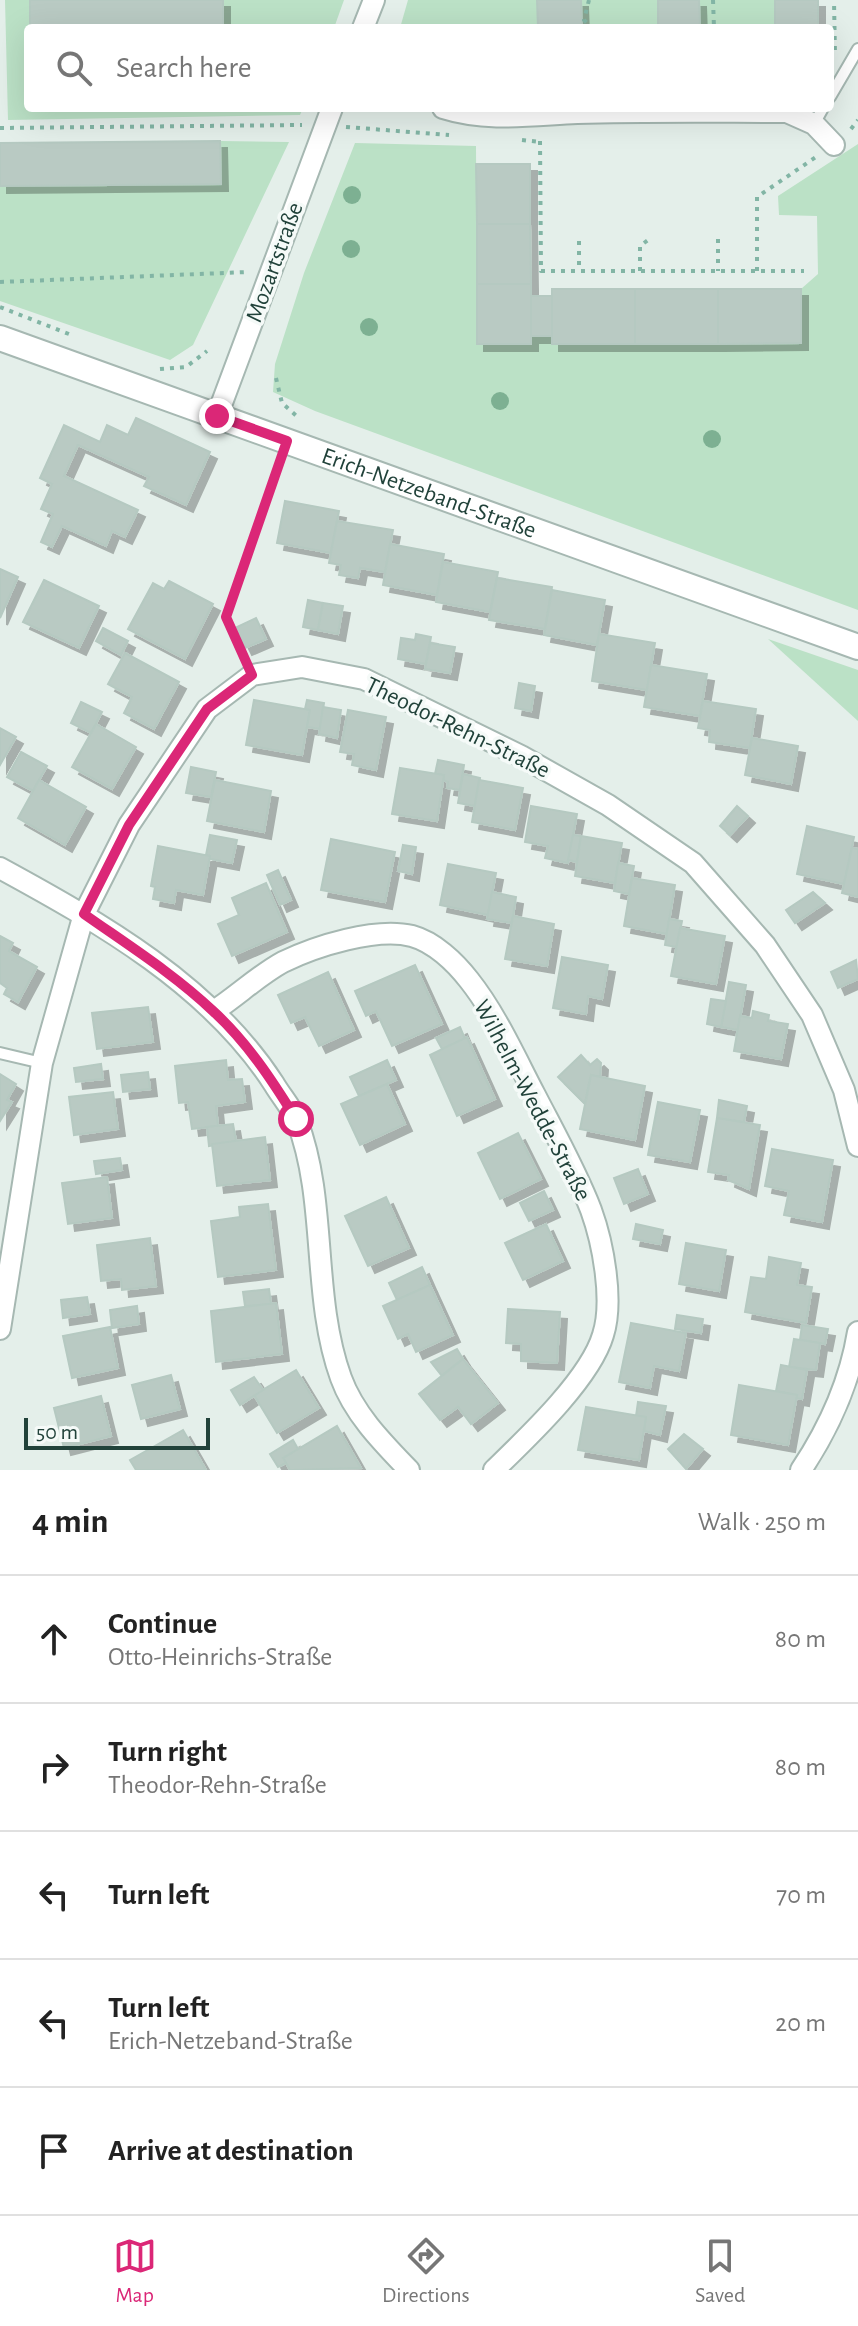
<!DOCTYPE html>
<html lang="en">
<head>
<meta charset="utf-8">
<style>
  :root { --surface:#fff; --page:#f2f2f2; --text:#222; --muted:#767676; --line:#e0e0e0; --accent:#db2777 }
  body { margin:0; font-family:"Alegreya Sans",sans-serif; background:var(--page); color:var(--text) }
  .scale { position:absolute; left:24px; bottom:20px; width:186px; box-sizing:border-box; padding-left:8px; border:4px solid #21423a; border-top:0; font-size:22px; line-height:28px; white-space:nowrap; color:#21423a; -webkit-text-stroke:6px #f5faf8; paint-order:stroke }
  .stop { position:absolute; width:24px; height:24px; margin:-18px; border:6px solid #db2777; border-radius:50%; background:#fff }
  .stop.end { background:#db2777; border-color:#fff; box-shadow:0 2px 8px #0008 }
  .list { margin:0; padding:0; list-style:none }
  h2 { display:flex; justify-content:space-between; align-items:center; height:104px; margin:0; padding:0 32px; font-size:34px }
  h2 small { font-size:26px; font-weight:400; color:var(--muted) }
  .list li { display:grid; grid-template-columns:52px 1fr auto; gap:24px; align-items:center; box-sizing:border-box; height:128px; padding:0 32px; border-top:2px solid var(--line) }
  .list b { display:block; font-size:30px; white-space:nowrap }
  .list p { margin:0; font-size:26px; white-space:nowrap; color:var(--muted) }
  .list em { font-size:26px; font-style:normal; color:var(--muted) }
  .icon { flex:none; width:44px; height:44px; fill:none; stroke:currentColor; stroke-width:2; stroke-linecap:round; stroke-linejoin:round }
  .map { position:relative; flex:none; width:858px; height:1470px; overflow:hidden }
  .search { position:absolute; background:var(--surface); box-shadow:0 8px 32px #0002; left:24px; right:24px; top:24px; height:88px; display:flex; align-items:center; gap:20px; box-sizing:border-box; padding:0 28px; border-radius:8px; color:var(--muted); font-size:30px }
  .sheet { height:744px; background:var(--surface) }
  nav { display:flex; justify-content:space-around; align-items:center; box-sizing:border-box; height:112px; border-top:2px solid var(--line); background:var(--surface); font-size:22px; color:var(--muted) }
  nav a { display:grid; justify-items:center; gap:4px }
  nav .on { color:var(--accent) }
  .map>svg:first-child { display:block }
  .green { fill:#bbe1c6 }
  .building { fill:#b9cac3; stroke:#b5c9c1; stroke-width:2; filter:url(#shadow) }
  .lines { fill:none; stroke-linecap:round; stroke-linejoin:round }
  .service-casing { stroke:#a6b8b2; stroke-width:14 }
  .minor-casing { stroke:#a6b8b2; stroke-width:24 }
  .tertiary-casing { stroke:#a6b8b2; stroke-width:28 }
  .path { stroke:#82b5a5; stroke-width:4; stroke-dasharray:4 6; stroke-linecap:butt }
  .service { stroke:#fff; stroke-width:10 }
  .minor { stroke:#fff; stroke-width:20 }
  .tertiary { stroke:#fff; stroke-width:24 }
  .tree { fill:#7db092 }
  .route { stroke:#db2777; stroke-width:10 }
  .labels { text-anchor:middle; stroke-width:7; stroke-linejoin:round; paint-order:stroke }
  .street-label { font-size:24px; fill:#21423a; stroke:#f5faf8 }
</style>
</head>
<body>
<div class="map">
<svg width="858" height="1470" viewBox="0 0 858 1470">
  <defs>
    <filter id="shadow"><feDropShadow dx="7" dy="7" stdDeviation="0" flood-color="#0004"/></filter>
  </defs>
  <rect width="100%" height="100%" fill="#e4efea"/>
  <g class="green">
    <polygon points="5,0 30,0 28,108 303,108 300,115 8,120"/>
    <polygon points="223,0 344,0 334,28 223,28"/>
    <polygon points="408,0 537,0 538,28 400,28"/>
    <polygon points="581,0 658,0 658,28 582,28"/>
    <polygon points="699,0 775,0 775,28 700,28"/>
    <polygon points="220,141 289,142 193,345 170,360 0,301 0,186 221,183"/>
    <polygon points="355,143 476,146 477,343 531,336 552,336 552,344 801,343 801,289 818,274 817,216 779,215 778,196 858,144 858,610 315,411 273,392 275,364 304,273"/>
    <polygon points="768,639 858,670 858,721"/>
  </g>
  <g class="building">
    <rect x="30" y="0" width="193" height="28"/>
    <polygon points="537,0 581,0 582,28 538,28"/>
    <polygon points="658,0 699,0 700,28 658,28"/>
    <rect x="775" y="0" width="43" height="28"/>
    <polygon points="220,141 221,184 0,186 0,143"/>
    <polygon points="476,164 530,164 530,224 477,224"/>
    <polygon points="477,224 530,224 531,284 477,284"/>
    <rect x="477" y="284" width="54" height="60"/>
    <rect x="552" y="289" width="83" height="55"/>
    <rect x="635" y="289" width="83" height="55"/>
    <polygon points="718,289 801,289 801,343 718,344"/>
    <rect x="531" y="296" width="21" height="40"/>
    <polygon points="136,418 210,452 186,505 144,486 149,477 78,445 64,476 138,510 125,537 112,531 106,546 62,526 52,547 41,542 53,514 41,509 52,484 40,478 64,425 100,442 107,425 128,435"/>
    <polygon points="285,501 339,511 331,553 277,543"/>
    <polygon points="337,521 393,530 385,572 360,568 358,578 339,575 341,565 329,563"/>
    <polygon points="390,544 444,554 437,595 383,585"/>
    <polygon points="443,562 498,572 490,612 436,602"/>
    <polygon points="0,569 18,577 0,618"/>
    <polygon points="497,578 552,587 545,629 489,620"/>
    <polygon points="44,580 99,606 79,648 23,622"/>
    <polygon points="169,581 213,604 185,659 128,629 153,583 164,589"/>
    <polygon points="552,590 605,600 597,645 544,635"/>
    <polygon points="308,600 323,603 318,630 303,627"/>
    <polygon points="323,603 343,606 338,634 318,630"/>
    <polygon points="256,618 266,639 245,648 235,628"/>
    <polygon points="103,628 128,641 121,655 96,641"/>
    <polygon points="416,634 431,637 426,664 398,659 401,638 415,640"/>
    <polygon points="599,634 655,643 647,690 592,681"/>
    <polygon points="430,643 455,647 450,673 425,669"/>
    <polygon points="125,653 179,682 154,729 124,713 132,697 108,684"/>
    <polygon points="651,665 707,674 700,716 644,707"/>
    <polygon points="519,683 535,686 531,711 515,708"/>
    <polygon points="254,700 310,710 302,755 246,745"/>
    <polygon points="307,700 324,703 320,729 307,727 310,710 305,709"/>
    <polygon points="703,701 756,709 750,748 709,742 710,730 698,728"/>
    <polygon points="81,702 102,712 91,733 71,723"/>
    <polygon points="323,707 341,710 337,738 319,734"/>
    <polygon points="348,710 386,717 376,770 352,765 354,754 340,752"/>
    <polygon points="96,724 136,747 112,789 72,767"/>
    <polygon points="0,728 16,737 0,765"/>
    <polygon points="752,738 798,746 791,784 745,775"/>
    <polygon points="21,752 47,766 33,791 7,777"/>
    <polygon points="438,760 464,765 460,790 447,788 448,782 443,780 444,775 435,774"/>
    <polygon points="191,767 216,772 211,797 186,793"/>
    <polygon points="400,768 444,775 437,821 392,814"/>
    <polygon points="463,774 480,778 475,806 458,803"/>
    <polygon points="39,780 86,807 65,845 18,818"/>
    <polygon points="215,780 271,791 264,832 207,821"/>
    <polygon points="479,780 523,788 515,830 472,822"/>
    <polygon points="531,806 577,814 568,863 545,858 548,846 525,842"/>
    <polygon points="737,806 748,816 730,835 720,826"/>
    <polygon points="807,826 854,837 844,884 797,874"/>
    <polygon points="210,835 237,840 232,863 210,859 210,856 206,855"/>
    <polygon points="573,835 581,836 577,862 568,860"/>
    <polygon points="581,836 622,843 615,883 575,876"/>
    <polygon points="331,839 395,852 385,902 321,890"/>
    <polygon points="403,845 416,847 412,874 398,871"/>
    <polygon points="158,846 210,856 203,895 176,890 174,903 153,899 155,887 151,886"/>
    <polygon points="852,848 858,849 858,897 842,893"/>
    <polygon points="618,863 634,866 629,894 614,891"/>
    <polygon points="448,864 496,873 488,915 440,905"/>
    <polygon points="278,870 291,900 280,905 267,875"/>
    <polygon points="632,878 675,885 667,934 624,926"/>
    <polygon points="266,883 287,932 232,956 218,924 239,915 232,898"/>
    <polygon points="492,892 516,897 512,923 487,919"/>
    <polygon points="813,892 825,903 795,923 786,910"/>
    <polygon points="513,916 554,924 547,966 505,959"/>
    <polygon points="669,919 682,921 677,947 665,945"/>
    <polygon points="680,928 725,936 716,984 671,976"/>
    <polygon points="0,936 13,943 9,951 37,967 18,1002 4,994 7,988 0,983"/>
    <polygon points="562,957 608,965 602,999 588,996 586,1014 553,1008"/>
    <polygon points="856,960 858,979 838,988 831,972"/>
    <polygon points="415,965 442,1024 392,1046 376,1011 366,1016 355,991"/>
    <polygon points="328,972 354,1030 319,1046 305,1017 291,1023 278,995"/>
    <polygon points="729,982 746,985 738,1030 721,1027"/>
    <polygon points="711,999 726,1001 721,1027 707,1024"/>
    <polygon points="148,1007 153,1042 97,1049 92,1013"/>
    <polygon points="753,1011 769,1015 768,1021 788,1024 781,1059 734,1051 740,1016 752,1018"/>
    <polygon points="460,1027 465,1039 442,1049 436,1038"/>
    <polygon points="467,1037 495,1099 457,1116 430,1055"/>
    <polygon points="581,1055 590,1065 597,1059 601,1063 600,1077 591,1075 585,1104 558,1077"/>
    <polygon points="226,1060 228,1080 242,1079 245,1102 216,1106 218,1126 192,1129 188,1102 179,1103 175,1066"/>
    <polygon points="387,1060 396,1080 359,1096 350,1077"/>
    <polygon points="101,1064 103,1079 76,1082 74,1068"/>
    <polygon points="148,1072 150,1089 123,1092 121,1075"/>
    <polygon points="0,1074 16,1084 7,1100 12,1102 0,1121"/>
    <polygon points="591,1075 645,1086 635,1140 580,1129"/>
    <polygon points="387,1084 405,1124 360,1145 341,1104"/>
    <polygon points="113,1092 118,1129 74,1135 69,1097"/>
    <polygon points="719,1100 747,1106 744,1122 717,1118"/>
    <polygon points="658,1102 700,1110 690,1162 648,1155"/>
    <polygon points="717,1118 760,1125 749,1189 728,1180 729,1175 708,1172"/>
    <polygon points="233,1124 236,1141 209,1146 207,1127"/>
    <polygon points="518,1133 541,1179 500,1199 478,1153"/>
    <polygon points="265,1137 270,1180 217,1186 212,1144"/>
    <polygon points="772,1149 833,1160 822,1222 784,1215 789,1191 765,1186"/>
    <polygon points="120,1158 122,1170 96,1174 94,1161"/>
    <polygon points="638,1169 648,1194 624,1204 614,1178"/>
    <polygon points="107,1177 112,1218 68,1224 62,1183"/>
    <polygon points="544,1191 553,1210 529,1221 520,1203"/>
    <polygon points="386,1197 409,1248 368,1266 345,1216"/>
    <polygon points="268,1204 276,1270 218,1277 211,1221 240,1217 239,1207"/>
    <polygon points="546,1224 563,1261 523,1280 505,1243"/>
    <polygon points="636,1224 663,1230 660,1244 633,1239"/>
    <polygon points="150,1238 156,1286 122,1290 121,1279 101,1281 97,1245"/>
    <polygon points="686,1243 726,1250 719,1291 679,1284"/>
    <polygon points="769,1257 801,1263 797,1285 812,1287 806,1323 745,1312 751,1277 766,1279"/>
    <polygon points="422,1267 430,1285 397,1300 389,1283"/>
    <polygon points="430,1285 453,1335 416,1352 408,1334 398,1339 383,1306"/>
    <polygon points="269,1289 271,1304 245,1306 243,1292"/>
    <polygon points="87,1297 90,1314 63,1318 61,1300"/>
    <polygon points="276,1303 282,1354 216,1362 211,1311"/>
    <polygon points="137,1306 139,1324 112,1328 110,1310"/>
    <polygon points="508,1309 560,1312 557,1363 521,1361 521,1344 506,1343"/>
    <polygon points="677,1315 703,1319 701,1333 675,1329"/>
    <polygon points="631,1323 686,1333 679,1371 654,1366 650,1388 619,1382"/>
    <polygon points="802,1325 828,1329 825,1344 800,1340"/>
    <polygon points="110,1327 118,1368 72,1378 63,1336"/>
    <polygon points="794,1339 820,1343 816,1370 789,1367"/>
    <polygon points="457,1349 463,1359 442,1376 431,1362"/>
    <polygon points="463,1359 498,1403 471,1424 458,1407 440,1420 419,1394"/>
    <polygon points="781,1365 807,1370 802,1399 796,1398 797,1395 776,1391"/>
    <polygon points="296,1370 319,1408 277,1433 254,1395"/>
    <polygon points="171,1375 180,1409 141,1419 132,1385"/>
    <polygon points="254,1377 263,1390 240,1405 231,1390"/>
    <polygon points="739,1385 797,1395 788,1445 731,1435"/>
    <polygon points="101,1396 111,1436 64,1448 54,1408"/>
    <polygon points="638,1402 666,1406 660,1435 644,1431 646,1417 636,1416"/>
    <polygon points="586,1407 646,1417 639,1460 578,1450"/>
    <polygon points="337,1426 361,1468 290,1470 283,1458"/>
    <polygon points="183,1430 206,1470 136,1470 130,1460"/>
    <polygon points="684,1434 703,1449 686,1469 668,1449"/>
    <polygon points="293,1440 298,1449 283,1458 286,1463 278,1467 270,1454"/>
  </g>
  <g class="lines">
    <defs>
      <g id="service">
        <polyline points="830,97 858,49"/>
        <polyline points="814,124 823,108"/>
        <polyline points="0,1053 42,1063"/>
      </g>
      <g id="minor">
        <polyline points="363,28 374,0"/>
        <path d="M443,108c44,14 89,7 134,5 70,-2 140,-1 210,-1l27,12 20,21"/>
        <polyline points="217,416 332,108"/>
        <path d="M0,868c101,55 210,117 274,216 7,12 18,24 23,37 31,81 14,174 44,257 13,36 42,65 68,92"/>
        <path d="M214,1011c23,-15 45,-36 69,-49 33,-16 93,-35 129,-26 22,6 43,26 57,44 27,34 46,77 66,115 19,37 41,76 56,115 12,33 23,91 12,125 -13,44 -76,103 -109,135"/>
        <polyline points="0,1329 42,1063 84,914 129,825 207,709 252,675 302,667 364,679 521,756 608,805 693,863 765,945 812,1015 844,1090 858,1146"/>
        <path d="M801,1470c28,-42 49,-89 57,-138"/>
      </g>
      <g id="tertiary">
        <path id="s1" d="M0,338l858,309"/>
      </g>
    </defs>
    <use href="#service" class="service-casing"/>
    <use href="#minor" class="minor-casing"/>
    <use href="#tertiary" class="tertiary-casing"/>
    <g class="path">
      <polyline points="589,0 584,20 592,28"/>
      <polyline points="713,0 714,28"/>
      <polyline points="830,55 835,55 834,0"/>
      <polyline points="346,127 449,135"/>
      <polyline points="0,128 302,125"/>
      <polyline points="851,129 858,120"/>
      <polyline points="522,140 540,142"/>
      <polyline points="540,141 541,271 804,271"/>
      <polyline points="718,239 718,271"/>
      <polyline points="579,241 579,271"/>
      <polyline points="640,271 640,246 648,240"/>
      <polyline points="757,271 757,197 816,157"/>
      <polyline points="0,282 249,272"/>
      <polyline points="0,307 74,336"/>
      <polyline points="160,369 186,367 207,351"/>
      <polyline points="276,378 282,403 300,419"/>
      <polyline points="243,655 226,617 279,464"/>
    </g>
    <use href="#service" class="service"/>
    <use href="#minor" class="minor"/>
    <use href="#tertiary" class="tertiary"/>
  </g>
  <g class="tree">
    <circle cx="352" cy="195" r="9"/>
    <circle cx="351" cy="249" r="9"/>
    <circle cx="369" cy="327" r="9"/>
    <circle cx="500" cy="401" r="9"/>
    <circle cx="712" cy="439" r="9"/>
  </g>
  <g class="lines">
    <path class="route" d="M217,416l70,25 -61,176 26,58 -45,34 -78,116 -45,89c44,31 90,60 129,97 34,31 59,69 83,108"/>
  </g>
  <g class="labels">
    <g class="street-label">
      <text transform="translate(274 262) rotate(-70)" y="8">Mozartstraße</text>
      <text dy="8" stroke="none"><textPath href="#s1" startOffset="456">Erich-Netzeband-Straße</textPath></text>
      <text transform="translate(458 727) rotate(26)" y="8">Theodor-Rehn-Straße</text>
      <text transform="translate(533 1100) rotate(62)" y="8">Wilhelm-Wedde-Straße</text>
    </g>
  </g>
</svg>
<div class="scale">50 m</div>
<div class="stop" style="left:296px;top:1119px"></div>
<div class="stop end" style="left:217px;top:416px"></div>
<div class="search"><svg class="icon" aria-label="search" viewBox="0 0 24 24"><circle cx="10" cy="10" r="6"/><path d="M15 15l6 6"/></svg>Search here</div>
</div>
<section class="sheet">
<h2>4 min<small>Walk · 250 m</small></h2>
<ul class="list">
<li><svg class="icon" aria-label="ahead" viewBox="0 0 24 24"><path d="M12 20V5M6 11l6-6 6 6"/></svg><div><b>Continue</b><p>Otto-Heinrichs-Straße</p></div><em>80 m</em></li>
<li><svg class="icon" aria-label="right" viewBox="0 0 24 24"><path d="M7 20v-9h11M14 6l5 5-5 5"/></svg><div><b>Turn right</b><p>Theodor-Rehn-Straße</p></div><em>80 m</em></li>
<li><svg class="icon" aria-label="left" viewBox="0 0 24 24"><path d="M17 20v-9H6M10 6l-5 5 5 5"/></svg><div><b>Turn left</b></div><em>70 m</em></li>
<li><svg class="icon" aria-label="left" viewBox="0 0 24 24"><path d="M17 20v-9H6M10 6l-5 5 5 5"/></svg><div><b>Turn left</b><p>Erich-Netzeband-Straße</p></div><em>20 m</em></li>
<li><svg class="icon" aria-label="arrive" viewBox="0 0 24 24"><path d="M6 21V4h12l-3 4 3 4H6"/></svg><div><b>Arrive at destination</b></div></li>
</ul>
</section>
<nav>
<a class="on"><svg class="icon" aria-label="map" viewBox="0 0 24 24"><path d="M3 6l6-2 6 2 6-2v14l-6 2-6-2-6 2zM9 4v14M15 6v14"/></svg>Map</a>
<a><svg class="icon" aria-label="directions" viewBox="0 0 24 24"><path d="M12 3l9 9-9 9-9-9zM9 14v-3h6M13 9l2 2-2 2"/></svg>Directions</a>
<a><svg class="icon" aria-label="saved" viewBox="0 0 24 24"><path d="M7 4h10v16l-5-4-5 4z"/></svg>Saved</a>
</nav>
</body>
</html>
